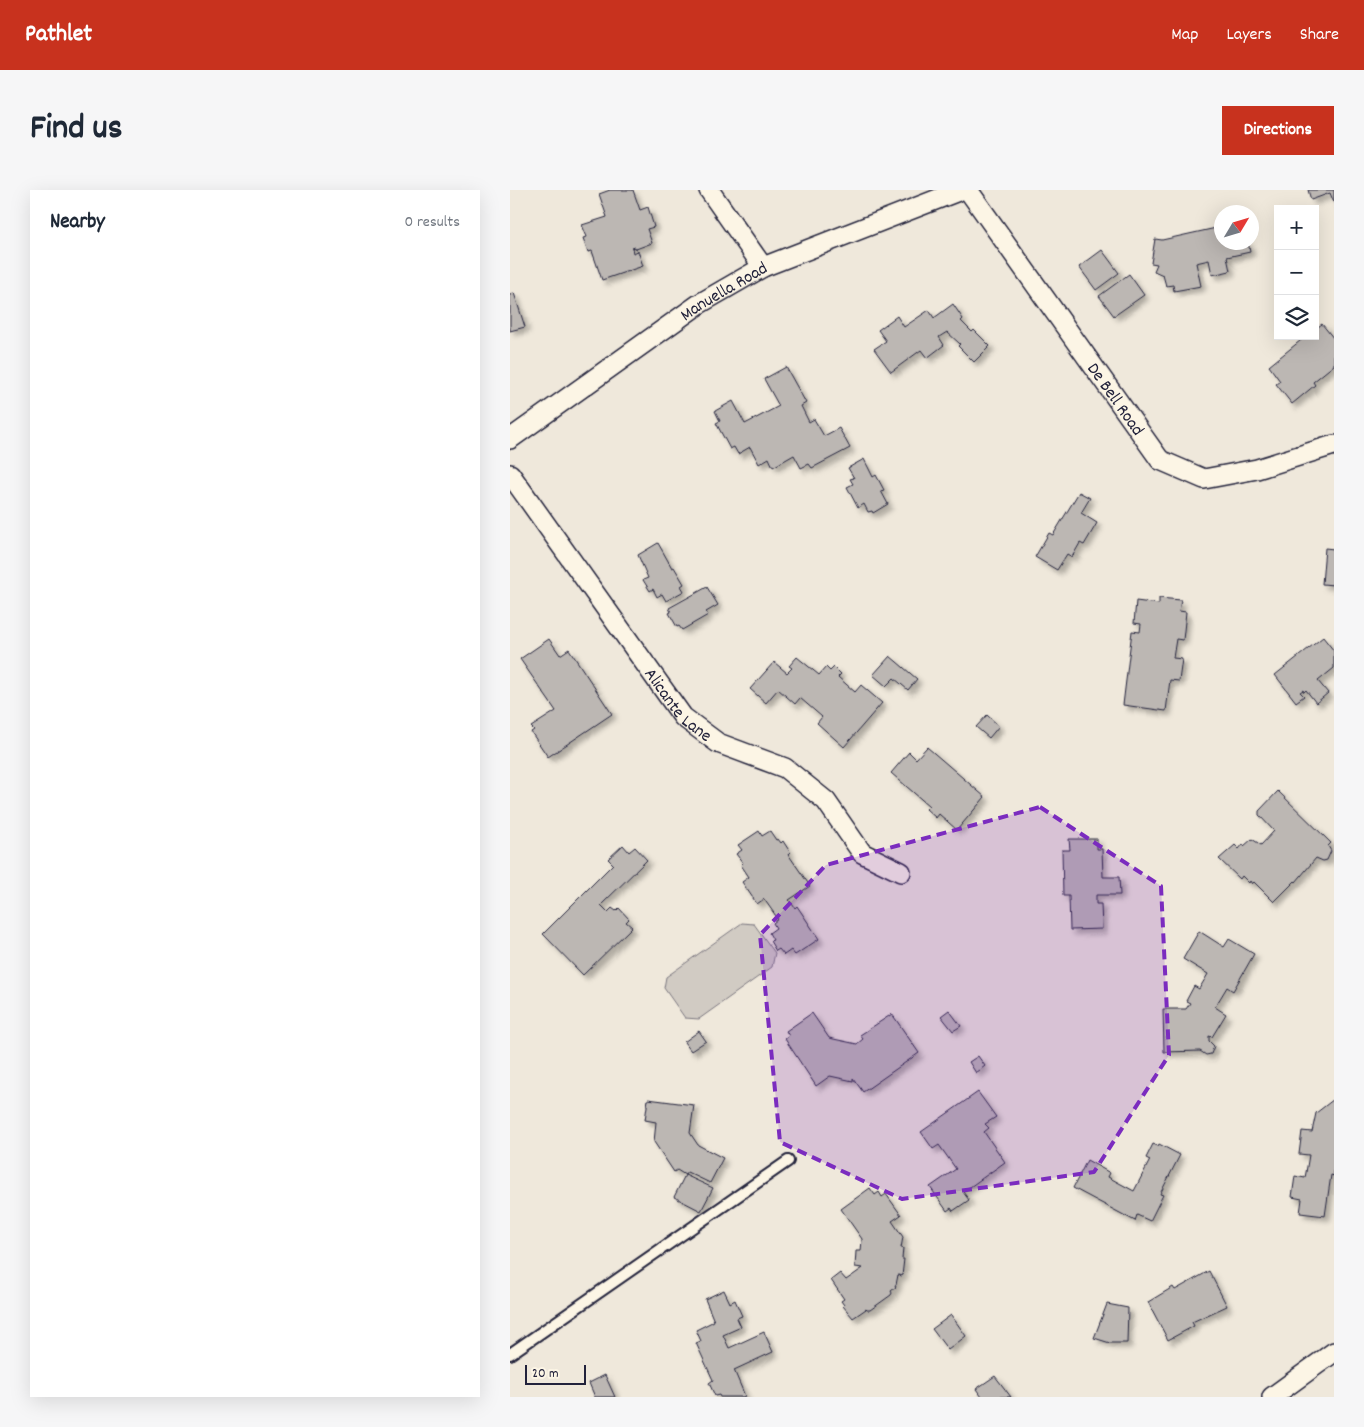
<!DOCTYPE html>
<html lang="en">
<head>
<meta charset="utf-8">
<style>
  :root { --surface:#fff; --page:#f6f6f7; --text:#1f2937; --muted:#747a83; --line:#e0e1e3; --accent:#c8321e }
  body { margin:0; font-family:Dekko,sans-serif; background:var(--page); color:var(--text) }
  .controls { position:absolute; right:15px; top:15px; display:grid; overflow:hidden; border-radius:0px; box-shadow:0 5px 20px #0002 }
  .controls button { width:45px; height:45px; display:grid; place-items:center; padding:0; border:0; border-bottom:1px solid var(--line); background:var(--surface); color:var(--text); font:25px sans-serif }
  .compass { position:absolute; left:704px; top:15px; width:45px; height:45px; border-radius:50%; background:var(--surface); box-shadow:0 5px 20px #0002; rotate:52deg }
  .scale { position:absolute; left:15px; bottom:12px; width:61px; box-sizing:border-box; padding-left:5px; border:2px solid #22223b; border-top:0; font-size:14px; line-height:18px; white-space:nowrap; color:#22223b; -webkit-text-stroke:4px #fcf5e5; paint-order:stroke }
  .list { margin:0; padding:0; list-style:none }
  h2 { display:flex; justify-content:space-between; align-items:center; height:65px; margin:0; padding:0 20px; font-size:21px }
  h2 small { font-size:16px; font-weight:400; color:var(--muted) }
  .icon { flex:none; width:28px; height:28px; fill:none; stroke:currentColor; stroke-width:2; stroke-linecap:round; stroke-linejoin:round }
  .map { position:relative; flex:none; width:824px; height:1207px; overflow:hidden; border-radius:0px }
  header { display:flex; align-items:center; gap:30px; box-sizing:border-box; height:70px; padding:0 25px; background:var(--accent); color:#fff }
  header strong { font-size:24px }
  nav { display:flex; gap:28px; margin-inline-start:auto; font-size:18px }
  .intro { display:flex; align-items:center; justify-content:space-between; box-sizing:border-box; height:120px; padding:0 30px }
  h1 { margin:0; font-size:35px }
  .button { padding:12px 22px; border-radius:0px; background:var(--accent); color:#fff; font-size:18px; font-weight:700 }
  main { display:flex; gap:30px; padding:0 30px }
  aside { flex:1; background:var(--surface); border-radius:0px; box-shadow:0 5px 20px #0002 }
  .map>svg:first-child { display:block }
  .green { fill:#d1cbc3; stroke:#7a767f }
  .building { fill:#bcb7b3; stroke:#22223b; filter:url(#shadow) }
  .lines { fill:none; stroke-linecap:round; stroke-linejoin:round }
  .service-casing { stroke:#22223b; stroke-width:14 }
  .minor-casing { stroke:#22223b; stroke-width:22 }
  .service { stroke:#fcf5e5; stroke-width:10 }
  .minor { stroke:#fcf5e5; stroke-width:19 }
  .marked { fill:#7b2cbf; fill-opacity:0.2; stroke:#7b2cbf; stroke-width:4; stroke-dasharray:10 6; stroke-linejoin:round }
  .labels { text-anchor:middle; stroke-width:4; stroke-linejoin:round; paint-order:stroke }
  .street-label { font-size:18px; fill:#22223b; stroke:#fcf5e5 }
</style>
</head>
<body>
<header>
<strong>Pathlet</strong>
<nav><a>Map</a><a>Layers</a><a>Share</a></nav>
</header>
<div class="intro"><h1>Find us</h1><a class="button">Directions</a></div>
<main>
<aside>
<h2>Nearby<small>0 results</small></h2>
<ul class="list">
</ul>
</aside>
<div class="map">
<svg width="824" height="1207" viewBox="0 0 824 1207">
  <defs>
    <filter id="shadow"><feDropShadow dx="4.5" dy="4.5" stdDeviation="2.5" flood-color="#0004"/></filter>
  </defs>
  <rect width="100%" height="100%" fill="#efe8db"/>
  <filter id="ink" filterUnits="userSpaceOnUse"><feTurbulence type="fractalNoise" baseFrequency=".02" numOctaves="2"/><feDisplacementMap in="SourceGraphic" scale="10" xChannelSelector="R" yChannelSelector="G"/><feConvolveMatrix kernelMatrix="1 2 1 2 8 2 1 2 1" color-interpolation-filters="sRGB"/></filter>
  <g filter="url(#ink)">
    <polygon class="green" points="232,733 244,734 265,763 262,777 189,829 175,828 154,798 156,787"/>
    <g class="building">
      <polygon points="100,0 123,0 130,20 138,17 144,37 137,39 142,53 126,59 125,57 122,58 123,63 128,61 133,76 92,90 82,61 78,62 73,48 77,47 72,35 97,27 89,4"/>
      <polygon points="798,0 824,0 824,13 820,3 801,10"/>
      <polygon points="712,33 712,52 738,52 740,62 717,67 720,81 702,85 699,70 686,73 691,96 664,101 663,95 656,96 653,85 644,81 647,74 641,73 645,49 652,50 706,38 705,34"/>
      <polygon points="592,60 609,83 586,100 569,77"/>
      <polygon points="619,84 634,105 604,126 589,106"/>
      <polygon points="4,103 15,137 0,141 0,104"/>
      <polygon points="443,114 453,129 451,131 462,142 464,140 480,156 464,172 448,156 450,154 437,142 429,147 434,155 417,168 411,160 381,182 364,159 376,151 368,140 387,126 394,137 419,120 424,128"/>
      <polygon points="812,134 824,149 824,175 803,192 805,195 782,214 766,194 770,191 759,176 796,146 805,146 805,139"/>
      <polygon points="276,177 296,213 291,216 299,232 304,229 314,246 329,238 340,258 302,278 299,274 291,278 284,265 263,277 259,268 249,274 240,257 228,264 224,257 220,259 206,233 210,231 205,221 223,211 235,234 269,216 254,189"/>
      <polygon points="354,269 363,287 366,285 374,300 371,301 378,314 363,323 362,321 358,322 354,314 348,318 337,297 343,294 340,289 344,288 338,278"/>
      <polygon points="569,302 580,308 571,323 587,333 574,355 570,353 562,367 557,364 547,380 525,367 539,343 543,345"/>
      <polygon points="148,353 162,378 164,377 174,394 171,396 174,401 156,411 152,404 147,407 143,399 140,401 133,390 138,388 128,365"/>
      <polygon points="815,358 824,359 824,395 812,394"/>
      <polygon points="197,397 208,415 196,422 198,425 172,440 169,436 167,437 159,423 161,422 159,418"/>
      <polygon points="649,408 671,410 669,421 676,422 673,450 666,449 663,468 672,469 669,491 660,490 656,521 613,515 622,441 630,442 631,434 624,433 626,411 649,414"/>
      <polygon points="813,447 824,461 824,478 808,491 818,503 806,513 796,500 794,502 793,500 790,502 794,506 786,512 765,485"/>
      <polygon points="39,449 50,465 59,459 102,524 38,567 21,542 24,540 21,537 46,521 10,469"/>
      <polygon points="380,466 407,489 398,500 384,488 376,496 363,485"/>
      <polygon points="287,467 309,485 316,477 320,481 324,477 331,484 328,487 345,502 351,495 372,513 334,557 307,533 312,527 290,508 285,514 268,499 256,513 240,499 264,472 277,483 282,478 279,476"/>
      <polygon points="477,525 489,536 479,548 466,537"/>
      <polygon points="417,557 475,607 447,640 429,624 426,628 416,619 419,616 381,583 399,562 406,569"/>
      <polygon points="768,601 821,653 818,656 821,661 817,670 813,671 806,668 786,692 785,691 764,712 744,692 742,694 740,691 739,693 732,686 730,689 709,669 725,655 729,659 733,654 734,656 742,649 751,655 764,641 749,625 749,621"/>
      <polygon points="249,641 252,646 260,641 266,650 268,649 271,653 273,651 280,662 278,664 300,696 279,710 285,718 287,716 309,749 285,765 281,760 274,765 269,759 266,761 260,751 263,750 259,743 266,738 263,733 268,729 254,709 247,714 232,692 239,687 231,675 233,673 226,664 232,660 228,655"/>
      <polygon points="559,649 587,649 587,659 592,659 593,687 609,687 610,705 586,705 586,714 591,714 592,739 560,740 559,706 553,706 552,660 560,660"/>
      <polygon points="113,655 119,662 125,657 137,670 91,715 98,722 102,718 106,721 109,718 119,729 116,732 122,737 73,785 33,744 103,674 98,669"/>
      <polygon points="689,741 714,757 719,749 744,764 723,801 717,797 705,817 716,824 702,847 699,846 699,851 704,856 701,864 696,865 690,861 654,862 653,819 676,819 680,813 676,811 684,796 689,799 698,784 673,769"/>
      <polygon points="439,820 451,836 443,841 431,826"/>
      <polygon points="302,823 319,848 347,854 353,849 350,845 382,824 409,863 353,902 343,888 343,891 320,886 306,896 275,849 279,846 276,841"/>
      <polygon points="189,841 196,851 181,861 174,852"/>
      <polygon points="468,866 475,876 466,883 459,872"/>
      <polygon points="468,902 486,927 475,934 479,938 474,942 495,972 453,1002 459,1010 443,1021 441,1018 437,1021 420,997 446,979 429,955 423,959 411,942"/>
      <polygon points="138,909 184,915 180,943 188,955 213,968 200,993 177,982 175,985 167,980 164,982 144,952 146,932 135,930"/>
      <polygon points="824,909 824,986 821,985 815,1026 790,1023 792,1009 782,1007 785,986 795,988 799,965 789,964 792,941 802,942 806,923"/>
      <polygon points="643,954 648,956 649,954 670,965 650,1004 653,1005 640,1031 627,1025 625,1031 563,998 577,970 600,983 598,987 624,1001 640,970 636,968"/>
      <polygon points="175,985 203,998 191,1021 164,1007"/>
      <polygon points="360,998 365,1005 369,1002 372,1007 376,1004 391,1025 382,1031 393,1047 391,1058 393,1058 392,1069 394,1069 392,1086 388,1085 386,1095 385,1095 386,1097 381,1101 382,1103 381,1105 360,1120 357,1120 356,1119 343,1128 333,1116 334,1115 331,1111 334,1109 321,1090 330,1083 336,1090 353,1078 345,1077 346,1061 351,1061 352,1049 331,1019"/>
      <polygon points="699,1081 717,1116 682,1132 684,1136 658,1150 638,1112 663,1097 665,1100"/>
      <polygon points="214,1100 220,1113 225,1110 232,1126 227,1128 231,1137 213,1145 219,1158 254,1142 263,1162 224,1180 235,1206 233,1207 210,1207 209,1205 205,1206 199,1193 203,1190 186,1153 191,1151 186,1140 204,1131 195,1109"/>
      <polygon points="597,1114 618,1118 617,1153 600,1153 584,1148"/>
      <polygon points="441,1125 456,1146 438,1160 422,1139"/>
      <polygon points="95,1185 105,1207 85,1207 79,1193"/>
      <polygon points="485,1186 501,1207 472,1207 466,1199"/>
    </g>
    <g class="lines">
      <defs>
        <polyline id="service" points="0,1164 278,971"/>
        <g id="minor">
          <polyline points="199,0 253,77"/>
          <path id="s1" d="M458,0l192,270 44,19 53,-10 77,-24"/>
          <path id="s2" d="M0,249l189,-135 64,-37 198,-77"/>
          <path id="s3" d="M0,284l173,243 35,26 67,25 41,33 36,52 39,19"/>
          <polyline points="762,1207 824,1162"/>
        </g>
      </defs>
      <use href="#service" class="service-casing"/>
      <use href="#minor" class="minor-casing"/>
      <use href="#service" class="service"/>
      <use href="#minor" class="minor"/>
    </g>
  </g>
  <path class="marked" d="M530,617l121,79 8,169 -75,117 -192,27 -122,-57 -20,-207 66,-70z"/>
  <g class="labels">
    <g class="street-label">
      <text dy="6" stroke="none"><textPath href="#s2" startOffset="260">Manuella Road</textPath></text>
      <text dy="6" stroke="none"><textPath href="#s1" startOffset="256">De Bell Road</textPath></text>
      <text dy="6" stroke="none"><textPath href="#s3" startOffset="286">Alicante Lane</textPath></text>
    </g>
  </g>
</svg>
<div class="controls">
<button>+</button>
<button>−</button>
<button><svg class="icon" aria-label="layers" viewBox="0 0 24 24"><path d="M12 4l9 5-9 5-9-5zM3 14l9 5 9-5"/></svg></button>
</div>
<svg class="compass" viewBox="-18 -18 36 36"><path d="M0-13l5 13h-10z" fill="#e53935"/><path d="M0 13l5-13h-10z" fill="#747a83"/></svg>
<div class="scale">20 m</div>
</div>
</main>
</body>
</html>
